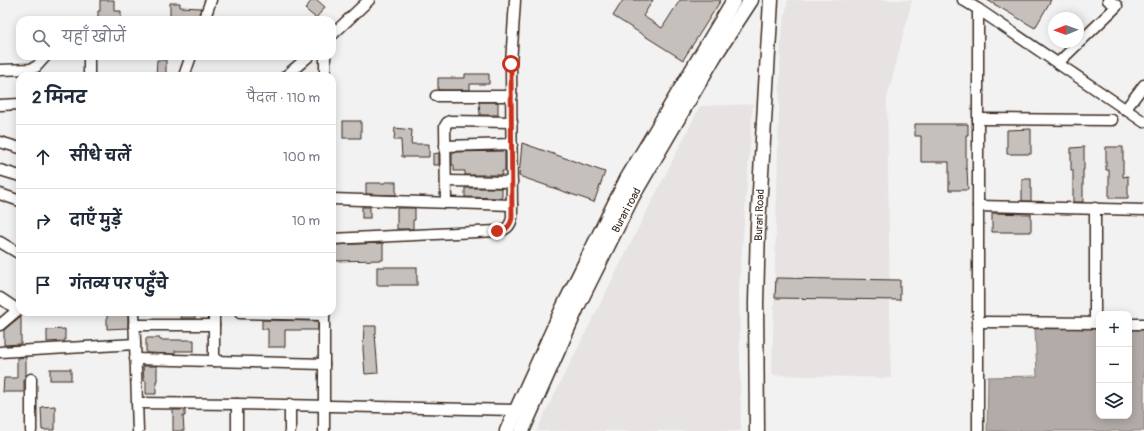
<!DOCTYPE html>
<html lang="hi">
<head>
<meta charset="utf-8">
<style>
  :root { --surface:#fff; --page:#f2f2f3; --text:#1f2937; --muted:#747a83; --line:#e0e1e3 }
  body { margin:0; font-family:Pangolin,"Playpen Sans Deva",sans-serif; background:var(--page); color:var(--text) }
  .controls { position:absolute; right:12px; bottom:12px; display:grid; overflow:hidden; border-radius:8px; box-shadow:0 2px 10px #0003 }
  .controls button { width:36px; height:36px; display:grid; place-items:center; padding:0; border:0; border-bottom:1px solid var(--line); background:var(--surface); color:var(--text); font:20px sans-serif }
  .compass { position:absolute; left:1048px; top:12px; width:36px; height:36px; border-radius:50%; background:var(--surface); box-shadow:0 2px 10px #0003; rotate:269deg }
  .stop { position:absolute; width:12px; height:12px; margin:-9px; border:3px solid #c8321e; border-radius:50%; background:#fff }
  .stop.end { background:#c8321e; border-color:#fff; box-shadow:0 1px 4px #0008 }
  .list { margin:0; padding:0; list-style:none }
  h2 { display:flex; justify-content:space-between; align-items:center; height:52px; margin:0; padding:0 16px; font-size:17px }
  h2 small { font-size:13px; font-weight:400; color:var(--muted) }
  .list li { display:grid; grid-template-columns:26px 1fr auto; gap:12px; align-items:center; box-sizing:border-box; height:64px; padding:0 16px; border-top:1px solid var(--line) }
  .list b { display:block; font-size:15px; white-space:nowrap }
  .list em { font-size:13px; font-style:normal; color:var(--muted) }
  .icon { flex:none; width:22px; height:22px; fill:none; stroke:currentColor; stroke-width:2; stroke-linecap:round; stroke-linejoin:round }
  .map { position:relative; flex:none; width:1144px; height:431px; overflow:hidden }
  .search { position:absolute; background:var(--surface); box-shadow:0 2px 10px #0003; left:16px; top:16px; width:320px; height:44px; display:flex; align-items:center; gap:10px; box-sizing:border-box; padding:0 14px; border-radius:12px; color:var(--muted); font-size:15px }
  .panel { position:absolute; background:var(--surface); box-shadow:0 2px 10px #0003; left:16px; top:72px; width:320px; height:244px; border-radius:12px }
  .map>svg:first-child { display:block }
  .built { fill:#e6e3e2 }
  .water { fill:#b2aba7; stroke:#827770 }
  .building { fill:#c6c0bd; stroke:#3b2a1e }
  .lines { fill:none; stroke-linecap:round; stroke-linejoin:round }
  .street-casing { stroke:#3b2a1e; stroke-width:13 }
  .secondary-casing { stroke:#3b2a1e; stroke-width:17 }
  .street { stroke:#fff; stroke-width:10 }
  .secondary { stroke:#fff; stroke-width:14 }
  .route { stroke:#c8321e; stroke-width:5 }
  .labels { text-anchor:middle; stroke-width:3; stroke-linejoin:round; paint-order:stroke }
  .street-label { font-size:11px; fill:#3b2a1e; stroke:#fff }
</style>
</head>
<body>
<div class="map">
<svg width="1144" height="431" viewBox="0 0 1144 431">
  <rect width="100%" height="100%" fill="#f3f2f2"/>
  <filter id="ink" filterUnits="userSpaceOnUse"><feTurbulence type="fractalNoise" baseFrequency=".025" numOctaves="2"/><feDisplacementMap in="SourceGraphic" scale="8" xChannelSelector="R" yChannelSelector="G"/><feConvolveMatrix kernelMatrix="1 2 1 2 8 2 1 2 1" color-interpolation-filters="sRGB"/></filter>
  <g filter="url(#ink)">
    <g class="built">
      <polygon points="788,0 912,0 887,99 891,378 772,375 781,37"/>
      <polygon points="753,104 739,289 741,431 537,431 545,413 700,106"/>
    </g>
    <polygon class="water" points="1099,328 1099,416 1129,416 1129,328 1144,328 1144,431 987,431 988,377 1037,376 1035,329"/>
    <g class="building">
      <polygon points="100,0 114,0 114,11 121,11 121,20 98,20 98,11 100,11"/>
      <polygon points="312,0 317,0 325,7 316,18 305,9"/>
      <polygon points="623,0 653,0 643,16 662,28 680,0 721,0 683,60 613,16"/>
      <polygon points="987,0 1051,0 1035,28"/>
      <polygon points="170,3 180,3 180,7 201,8 198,17 180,16 180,19 170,19"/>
      <polygon points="157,60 166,60 166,76 156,76"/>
      <polygon points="465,74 489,74 489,84 470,84 470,90 438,90 438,78 465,78"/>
      <polygon points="479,102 498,102 498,115 480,115"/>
      <rect x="343" y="121" width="18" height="17"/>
      <polygon points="915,124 968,124 968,135 966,135 966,169 967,169 968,190 949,190 949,162 921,162 921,136 915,136"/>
      <polygon points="395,128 412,130 411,144 429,144 429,157 402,157 401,140 394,140"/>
      <polygon points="1031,129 1031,154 1007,154 1007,130"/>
      <polygon points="522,143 605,172 594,202 519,176"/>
      <polygon points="1084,147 1084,170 1083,170 1083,202 1073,202 1073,170 1071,170 1071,148"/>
      <polygon points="1106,147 1123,147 1123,177 1128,176 1128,198 1109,198 1109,170 1106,170"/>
      <polygon points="505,151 505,171 502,171 502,175 465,175 465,171 454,171 454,165 452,165 452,153 455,153 455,152"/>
      <polygon points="439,153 439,165 433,165 433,154"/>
      <rect x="1022" y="179" width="9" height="22"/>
      <polygon points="385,182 396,182 396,195 366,194 366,183 385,183"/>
      <polygon points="465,188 502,188 502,198 465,197"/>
      <rect x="362" y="207" width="8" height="11"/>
      <polygon points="397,208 415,208 415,220 413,220 413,229 397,229"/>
      <polygon points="992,213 1031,214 1031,232 992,232"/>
      <polygon points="383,243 383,260 332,261 332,245"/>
      <rect x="377" y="267" width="40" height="18"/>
      <polygon points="776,278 900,280 900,300 775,298"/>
      <polygon points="107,312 128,312 128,328 107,329"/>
      <rect x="181" y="312" width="14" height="6"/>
      <polygon points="21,316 21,344 4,345 4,330"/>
      <polygon points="262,320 318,321 318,330 285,330 285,347 268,347 268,329 262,329"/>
      <polygon points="364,326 376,326 376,334 375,334 378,373 365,374 363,349"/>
      <polygon points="65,329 65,341 47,342 47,330"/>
      <polygon points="146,338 160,338 160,340 194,340 194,351 175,351 175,354 146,353"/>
      <polygon points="26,357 26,375 24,379 24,392 3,392 4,378 17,378 17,358"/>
      <polygon points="143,366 157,366 157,381 156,381 156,394 146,394 146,381 144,381"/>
      <rect x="50" y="369" width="21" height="11"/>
      <polygon points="55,406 55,430 42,430 41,407"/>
      <polygon points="173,410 185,410 185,416 183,416 184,431 173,431"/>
    </g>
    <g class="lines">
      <defs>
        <g id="street">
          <polyline points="963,0 978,9 1144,122"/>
          <polyline points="978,9 978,431"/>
          <polyline points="204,20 211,0"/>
          <polyline points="332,35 369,0"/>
          <polyline points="89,56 89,76"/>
          <polyline points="1058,63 1117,6 1108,0"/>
          <polyline points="0,70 30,69 36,67 46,56"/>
          <polyline points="184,76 191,56"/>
          <polyline points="286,76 309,56"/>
          <polyline points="325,76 325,56"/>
          <polyline points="436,96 512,96"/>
          <polyline points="0,105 20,104"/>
          <polyline points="1125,110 1144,85"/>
          <polyline points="978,119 1112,120"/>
          <polyline points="0,142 20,148"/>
          <polyline points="445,146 512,144"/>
          <polyline points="0,170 20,176"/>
          <polyline points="446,181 512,182"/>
          <polyline points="0,194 20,201"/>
          <polyline points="332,199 512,205"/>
          <polyline points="446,203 445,126 447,123 450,121 512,122"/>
          <polyline points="978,206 1144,210"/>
          <path d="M332,239l165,-8c9,-1 13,-4 15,-13l-1,-154 4,-64"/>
          <polyline points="0,242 20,254"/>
          <polyline points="0,298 18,310"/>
          <polyline points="134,312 138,431"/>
          <polyline points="214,312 214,361"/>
          <polyline points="324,312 324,431"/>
          <polyline points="240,313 324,315"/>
          <polyline points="978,322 1099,323"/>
          <polyline points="1095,323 1095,208"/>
          <polyline points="1129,324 1144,324"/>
          <polyline points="0,325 20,308"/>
          <polyline points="134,325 214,325"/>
          <polyline points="0,352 135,344"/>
          <polyline points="135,359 324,364"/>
          <polyline points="137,403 237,404"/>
          <polyline points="31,431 31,379"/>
          <polyline points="237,431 237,404 517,410 522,411"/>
          <polyline points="290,431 290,404"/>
        </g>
        <g id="secondary">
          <polyline points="507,431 563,308 627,179 734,0"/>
          <polyline points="522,431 578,305 632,197 715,55 751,0"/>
          <polyline points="757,431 756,303 758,226 771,0"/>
        </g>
      </defs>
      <use href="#street" class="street-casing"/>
      <use href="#secondary" class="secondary-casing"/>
      <use href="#street" class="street"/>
      <use href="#secondary" class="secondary"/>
    </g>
  </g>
  <g class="lines" filter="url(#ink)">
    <path class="route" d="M497,231c9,-1 13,-4 15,-13l-1,-154"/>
  </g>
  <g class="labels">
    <g class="street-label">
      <text transform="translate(626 210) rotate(-62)" y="4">Burari road</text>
      <text transform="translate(759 215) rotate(-88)" y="4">Burari Road</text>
    </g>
  </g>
</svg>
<div class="controls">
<button>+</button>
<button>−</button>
<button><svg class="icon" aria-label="layers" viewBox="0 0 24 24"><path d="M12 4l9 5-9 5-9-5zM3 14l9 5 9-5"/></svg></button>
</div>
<svg class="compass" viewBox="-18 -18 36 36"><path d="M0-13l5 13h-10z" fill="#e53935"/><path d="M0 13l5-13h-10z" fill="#747a83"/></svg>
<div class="stop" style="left:511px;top:64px"></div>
<div class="stop end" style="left:497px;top:231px"></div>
<div class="search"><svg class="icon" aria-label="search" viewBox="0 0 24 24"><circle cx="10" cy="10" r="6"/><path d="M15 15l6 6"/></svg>यहाँ खोजें</div>
<section class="panel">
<h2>2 मिनट<small>पैदल · 110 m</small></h2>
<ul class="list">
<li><svg class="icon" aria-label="ahead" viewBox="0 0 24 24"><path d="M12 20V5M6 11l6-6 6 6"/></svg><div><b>सीधे चलें</b></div><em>100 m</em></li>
<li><svg class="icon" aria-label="right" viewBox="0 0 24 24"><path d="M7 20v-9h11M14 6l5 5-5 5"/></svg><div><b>दाएँ मुड़ें</b></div><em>10 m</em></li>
<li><svg class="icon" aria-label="arrive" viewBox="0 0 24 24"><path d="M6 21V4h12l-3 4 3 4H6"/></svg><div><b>गंतव्य पर पहुँचे</b></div></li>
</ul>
</section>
</div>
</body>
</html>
